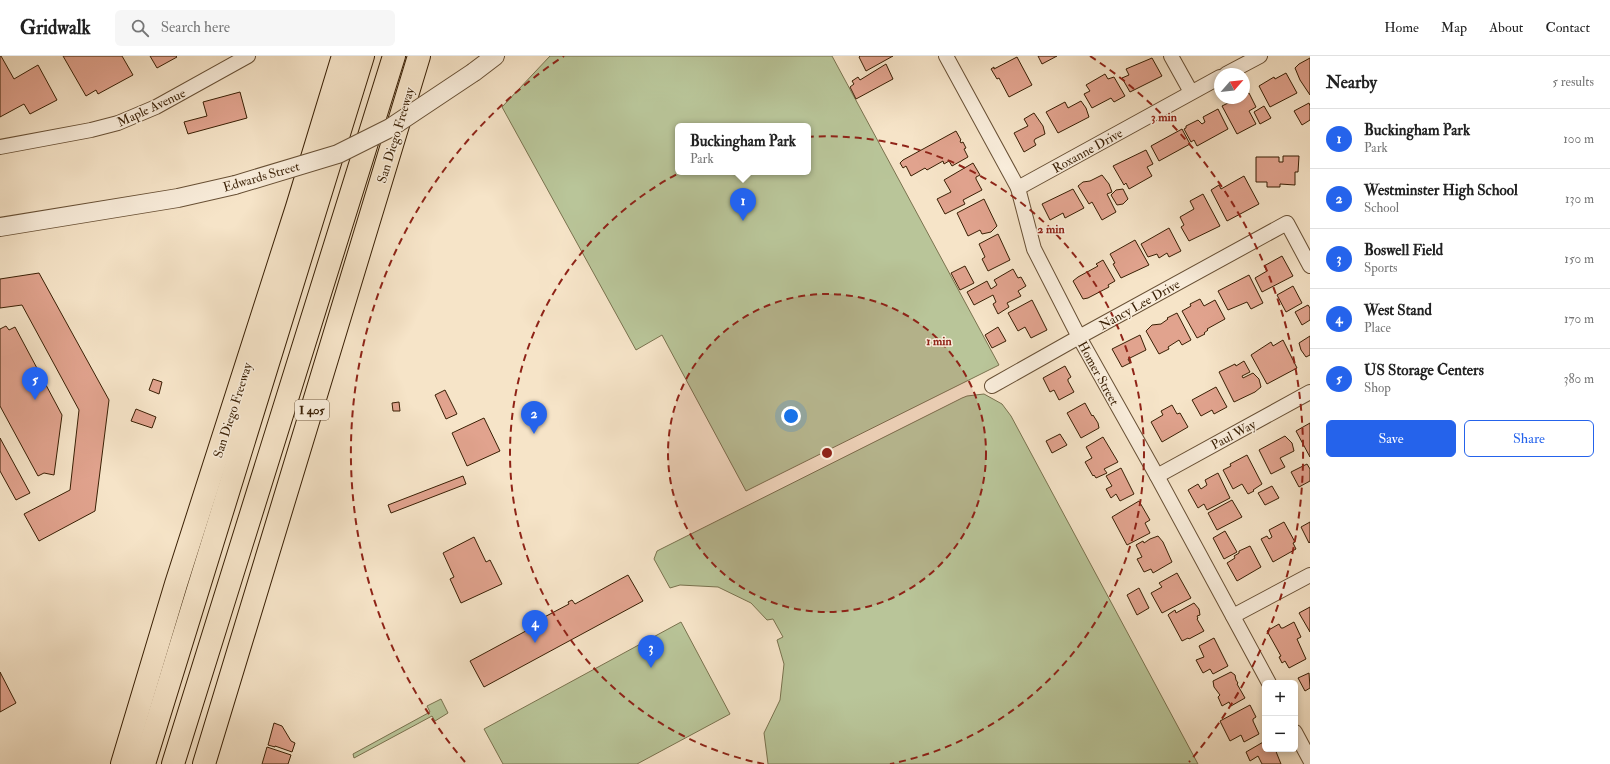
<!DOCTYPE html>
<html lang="en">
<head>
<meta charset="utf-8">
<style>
  :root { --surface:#fff; --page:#f6f6f6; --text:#222; --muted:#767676; --line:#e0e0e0; --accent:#2563eb }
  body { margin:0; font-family:"IM FELL Double Pica",serif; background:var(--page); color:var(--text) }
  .controls { position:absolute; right:12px; bottom:12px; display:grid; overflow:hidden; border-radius:6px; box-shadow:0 2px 6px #0003 }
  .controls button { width:36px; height:36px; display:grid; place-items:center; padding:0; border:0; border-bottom:1px solid var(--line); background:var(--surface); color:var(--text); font:20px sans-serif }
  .compass { position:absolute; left:1214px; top:12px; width:36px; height:36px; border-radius:50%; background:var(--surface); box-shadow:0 2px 6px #0003; rotate:62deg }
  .you { position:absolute; left:791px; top:360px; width:14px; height:14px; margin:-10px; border:3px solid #fff; border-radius:50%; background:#1a73e8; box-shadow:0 0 0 6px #1a73e833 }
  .badge { display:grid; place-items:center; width:26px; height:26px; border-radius:50%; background:var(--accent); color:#fff; font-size:13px; font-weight:700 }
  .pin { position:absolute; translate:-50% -33px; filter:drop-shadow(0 1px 2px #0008) }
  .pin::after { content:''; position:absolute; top:21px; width:14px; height:12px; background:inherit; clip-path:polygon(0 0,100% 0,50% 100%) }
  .popup { position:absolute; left:675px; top:67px; width:136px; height:52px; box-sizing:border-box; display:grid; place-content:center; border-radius:6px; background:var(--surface); filter:drop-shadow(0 1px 3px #0005); font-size:13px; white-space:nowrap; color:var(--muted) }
  .popup b { font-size:15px; color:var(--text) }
  .popup::after { content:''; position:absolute; left:50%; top:100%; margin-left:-8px; border:8px solid transparent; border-top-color:var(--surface) }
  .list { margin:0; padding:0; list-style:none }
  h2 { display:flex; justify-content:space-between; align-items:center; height:52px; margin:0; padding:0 16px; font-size:17px }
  h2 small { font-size:13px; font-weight:400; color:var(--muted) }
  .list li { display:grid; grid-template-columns:26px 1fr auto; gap:12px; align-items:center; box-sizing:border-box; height:60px; padding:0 16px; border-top:1px solid var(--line) }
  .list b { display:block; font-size:15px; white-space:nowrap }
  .list p { margin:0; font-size:13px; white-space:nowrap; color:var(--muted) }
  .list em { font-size:13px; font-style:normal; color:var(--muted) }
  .actions { display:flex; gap:8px; padding:12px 16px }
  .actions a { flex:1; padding:9px 0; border:1px solid var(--accent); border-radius:6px; text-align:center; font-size:14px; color:var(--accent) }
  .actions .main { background:var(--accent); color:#fff }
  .icon { flex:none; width:22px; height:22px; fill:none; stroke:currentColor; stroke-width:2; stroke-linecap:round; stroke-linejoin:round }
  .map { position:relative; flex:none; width:1310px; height:708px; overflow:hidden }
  header { display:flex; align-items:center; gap:24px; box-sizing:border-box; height:56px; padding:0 20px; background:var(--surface); border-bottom:1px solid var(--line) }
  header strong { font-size:19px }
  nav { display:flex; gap:22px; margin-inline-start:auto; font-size:14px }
  .search { width:280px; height:36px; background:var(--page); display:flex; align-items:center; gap:10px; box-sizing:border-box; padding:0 14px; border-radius:6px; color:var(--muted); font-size:15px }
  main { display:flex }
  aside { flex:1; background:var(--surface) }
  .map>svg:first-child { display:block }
  .green { fill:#b9c599; stroke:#79724e; fill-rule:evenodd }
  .building { fill:#e1a38e; stroke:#391f04 }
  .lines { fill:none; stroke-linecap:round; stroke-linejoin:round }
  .minor-casing { stroke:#685035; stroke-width:16 }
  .tertiary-casing { stroke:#685035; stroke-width:20 }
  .motorway-casing { stroke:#391f04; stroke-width:24 }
  .minor { stroke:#f9eddb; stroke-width:14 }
  .tertiary { stroke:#f9eddb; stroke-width:18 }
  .motorway { stroke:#f6e4c8; stroke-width:22 }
  .tertiary-bridge-casing { stroke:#685035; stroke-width:20; stroke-linecap:butt }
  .tertiary-bridge { stroke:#f9eddb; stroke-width:18 }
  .ring { fill:none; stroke:#8f2418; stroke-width:2; stroke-dasharray:7 5 }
  .labels { text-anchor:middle; stroke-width:3; stroke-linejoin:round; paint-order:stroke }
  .shield { fill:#f9eddb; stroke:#735d44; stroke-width:1 }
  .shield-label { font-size:12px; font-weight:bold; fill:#391f04 }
  .street-label { font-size:13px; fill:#391f04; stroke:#f9eddb }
  .centre { fill:#8f2418; stroke:#f9eddb; stroke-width:2 }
  .ring-label { font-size:12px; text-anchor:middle; font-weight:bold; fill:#8f2418; stroke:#f9eddb; stroke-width:3; stroke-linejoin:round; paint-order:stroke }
</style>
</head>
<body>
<header>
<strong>Gridwalk</strong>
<div class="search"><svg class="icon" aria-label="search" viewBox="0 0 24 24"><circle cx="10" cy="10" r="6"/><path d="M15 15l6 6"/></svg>Search here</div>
<nav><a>Home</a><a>Map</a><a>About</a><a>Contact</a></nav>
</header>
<main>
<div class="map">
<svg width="1310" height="708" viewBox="0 0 1310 708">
  <rect width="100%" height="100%" fill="#f6e4c8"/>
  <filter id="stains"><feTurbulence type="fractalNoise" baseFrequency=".005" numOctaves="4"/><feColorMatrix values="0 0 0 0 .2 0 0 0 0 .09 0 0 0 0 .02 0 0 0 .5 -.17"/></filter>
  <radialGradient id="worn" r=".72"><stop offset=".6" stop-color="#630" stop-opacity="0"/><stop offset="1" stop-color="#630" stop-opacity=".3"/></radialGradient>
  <g class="green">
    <path d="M550,0h282l167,309 -253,126 -84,-156 -26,15 -134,-243zM678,70h130v46h-130z"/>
    <polygon points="984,338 1002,348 1011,360 1198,708 768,708 764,677 780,644 784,608 777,584 783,581 773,563 767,564 751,547 718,531 680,529 670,532 654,503 657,495 962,342 967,340"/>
    <polygon points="681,566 730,658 637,708 503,708 484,673"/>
    <polygon points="441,643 448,657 435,665 432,660 354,702 353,698 430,656 427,650"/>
  </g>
  <g class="building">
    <polygon points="0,0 1,0 14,23 38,9 57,44 30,58 24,48 0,61"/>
    <polygon points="63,0 122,0 133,19 98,38 96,34 86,40"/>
    <polygon points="150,0 176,0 177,1 157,12"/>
    <polygon points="860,0 893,0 866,15 859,1"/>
    <polygon points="1038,0 1057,0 1042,8"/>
    <polygon points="1017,1 1032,29 1009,41 999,22 997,23 991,13 994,11 994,13"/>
    <polygon points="1152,2 1162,20 1130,36 1122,22 1129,19 1126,13"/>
    <polygon points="1310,2 1310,39 1300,24 1295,12 1299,8"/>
    <polygon points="886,8 893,23 856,43 850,31 854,28 852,25 858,21 860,24"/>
    <polygon points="1286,17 1297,37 1270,51 1259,30 1274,21 1275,23"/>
    <polygon points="1105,18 1108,23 1114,21 1125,40 1114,46 1111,42 1092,52 1084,38 1090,35 1086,29"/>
    <polygon points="240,36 247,62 188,78 184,66 207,60 203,46"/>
    <polygon points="1249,37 1256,51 1249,55 1256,68 1237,78 1222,50 1234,44 1235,45 1244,42 1244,40"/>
    <polygon points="1081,45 1086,52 1089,61 1058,77 1046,56 1065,46 1068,52"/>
    <polygon points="1309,47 1310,50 1310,64 1302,69 1294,55"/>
    <polygon points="1264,50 1271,62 1260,68 1254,56"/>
    <polygon points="1218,53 1228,73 1197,90 1194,84 1191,86 1184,73 1186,72 1186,70 1198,64 1202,68 1205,66 1203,61"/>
    <polygon points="1034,57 1043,70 1045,78 1035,83 1034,85 1036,89 1024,96 1014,77 1028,70 1024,63"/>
    <polygon points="1182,73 1190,88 1159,105 1151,90"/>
    <polygon points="956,75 961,84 960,85 961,87 963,86 966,92 964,93 968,101 952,110 949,105 944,108 943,105 927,114 925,112 911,120 906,110 903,112 900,107 903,104"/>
    <polygon points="1146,94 1153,108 1147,111 1152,120 1129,133 1126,127 1124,129 1113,110"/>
    <polygon points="1283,100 1299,100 1298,116 1295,116 1295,129 1280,128 1280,131 1267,131 1267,126 1256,126 1256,101 1279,101 1279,106 1283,106"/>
    <polygon points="973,107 980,119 976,121 976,123 982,134 963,144 965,148 945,158 937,143 951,136 944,124"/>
    <polygon points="1102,119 1109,128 1112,136 1107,138 1116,156 1102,164 1092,146 1089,148 1078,130 1083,126 1090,125"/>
    <polygon points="1244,120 1259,148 1227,165 1211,134 1219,129 1221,133"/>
    <polygon points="1073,133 1084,152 1065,162 1063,157 1050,164 1042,148"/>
    <polygon points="1123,133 1128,143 1123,148 1117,149 1111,139 1116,134"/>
    <polygon points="1203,138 1220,170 1189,185 1181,171 1184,169 1180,161 1194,153 1190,145"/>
    <polygon points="984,143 997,170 991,176 982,178 980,174 968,180 957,157"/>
    <polygon points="1169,172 1181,195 1169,201 1167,197 1159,202 1157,198 1148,201 1141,188"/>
    <polygon points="998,178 1010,204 988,215 982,203 985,201 979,188"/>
    <polygon points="1135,184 1149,209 1121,222 1113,208 1115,207 1110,198"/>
    <polygon points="1282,200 1293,220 1262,236 1255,222 1267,215 1264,210"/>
    <polygon points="1103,204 1115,225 1108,229 1109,231 1088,242 1083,243 1073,225 1078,221 1098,210 1096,208"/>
    <polygon points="965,210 974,227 960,234 951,217"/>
    <polygon points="1013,213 1018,222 1021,221 1026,230 1018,235 1021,240 1007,247 1009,251 998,258 993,248 996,246 993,239 974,249 967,236 987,225 991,233 997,229 994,224"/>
    <polygon points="39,217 109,344 95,455 39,485 24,458 70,434 79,354 22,249 0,252 0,223"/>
    <polygon points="1249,219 1263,247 1251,253 1247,246 1228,254 1218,235"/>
    <polygon points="1293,230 1302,247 1286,256 1277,239"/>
    <polygon points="1200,243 1204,250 1215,244 1225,263 1207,273 1208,274 1204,277 1205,278 1197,282 1182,255 1191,250 1190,248"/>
    <polygon points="1032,244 1047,274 1031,282 1025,271 1018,275 1008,257"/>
    <polygon points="1308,249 1310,252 1310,264 1302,269 1295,256"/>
    <polygon points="1177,257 1191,284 1182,289 1179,284 1168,291 1169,293 1159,298 1146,275 1152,269 1161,268 1168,263 1167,262"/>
    <polygon points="6,270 9,274 15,271 62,359 54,419 44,417 38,420 0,350 0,273"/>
    <polygon points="998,271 1006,285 992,292 985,279"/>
    <polygon points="1140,279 1146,294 1128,303 1130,307 1122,311 1112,293"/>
    <polygon points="1310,280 1310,299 1306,301 1301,294 1299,287"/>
    <polygon points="1283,284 1297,312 1267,328 1251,299 1271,286 1273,290"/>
    <polygon points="1244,305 1250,316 1242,320 1243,322 1253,317 1259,323 1261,331 1255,336 1234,346 1219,316 1235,308 1236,310"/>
    <polygon points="1065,310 1071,321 1068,323 1068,325 1074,336 1059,344 1054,334 1050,336 1043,322"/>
    <polygon points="153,323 162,326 159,338 149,334"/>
    <polygon points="1216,331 1227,351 1214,358 1212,354 1201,360 1192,344"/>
    <polygon points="445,334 457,358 446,363 435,339"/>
    <polygon points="399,346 400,355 393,355 392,347"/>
    <polygon points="1085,347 1092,360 1093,359 1098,367 1099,372 1081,382 1067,357"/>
    <polygon points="1172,349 1177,358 1180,357 1188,371 1162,386 1151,366 1163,359 1161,355"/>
    <polygon points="136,353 156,361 152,372 131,365"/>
    <polygon points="484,362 500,395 467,410 452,377"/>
    <polygon points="1310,367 1310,401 1296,375"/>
    <polygon points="1060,378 1067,389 1052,397 1046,385"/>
    <polygon points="1285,380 1292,387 1294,395 1280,402 1285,411 1271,418 1259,394"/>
    <polygon points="1103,381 1118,406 1104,413 1107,417 1096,422 1094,419 1093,420 1085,406 1092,402 1086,391"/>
    <polygon points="0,382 30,437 16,444 0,415"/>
    <polygon points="1247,399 1262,428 1253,434 1254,435 1248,438 1242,428 1233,433 1223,414 1231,410 1230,408"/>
    <polygon points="1307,408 1310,413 1310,425 1299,431 1291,416"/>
    <polygon points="1121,412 1134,438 1120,445 1116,438 1111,442 1106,433 1112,430 1106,420"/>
    <polygon points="1218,417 1230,442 1207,454 1204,448 1198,452 1188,434 1198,428 1201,433 1207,429 1205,424"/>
    <polygon points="463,420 466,428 391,457 388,449"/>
    <polygon points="1272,430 1279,442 1265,449 1258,437"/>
    <polygon points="1232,444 1242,461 1217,474 1208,457"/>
    <polygon points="1139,445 1150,464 1145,467 1150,477 1127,489 1112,461"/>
    <polygon points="1284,466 1295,486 1293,487 1296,493 1273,506 1261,483 1267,480 1269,483 1272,481 1269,474"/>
    <polygon points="1310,466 1310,486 1309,487 1301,471"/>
    <polygon points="1225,475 1237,496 1224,503 1213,482"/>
    <polygon points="1158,480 1163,486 1172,506 1153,517 1151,513 1144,516 1137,503 1142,501 1136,489 1143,485 1144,487 1150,483"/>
    <polygon points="474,481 486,506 490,504 502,528 461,547 450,523 454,521 443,497"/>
    <polygon points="1250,490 1261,511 1237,525 1227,507 1235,502 1234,500 1239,497 1239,495"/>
    <polygon points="1177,517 1191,542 1162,557 1151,537 1162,531 1159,527"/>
    <polygon points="628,519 643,545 484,631 470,605 537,569 535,566 569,548 568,546 572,544 575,548"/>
    <polygon points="1139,532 1149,552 1137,559 1127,539"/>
    <polygon points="1194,547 1199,553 1200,559 1197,560 1198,562 1197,563 1204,575 1189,583 1188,582 1182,585 1168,559 1169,558 1175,554 1176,557"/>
    <polygon points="1310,551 1310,576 1299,557"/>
    <polygon points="1294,566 1301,581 1297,583 1306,603 1289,612 1285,605 1282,607 1279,601 1281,600 1267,575 1279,568 1281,572 1283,572"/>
    <polygon points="1214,582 1228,610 1213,618 1210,613 1203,617 1196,604 1204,601 1199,590"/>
    <polygon points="0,616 16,647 0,656"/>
    <polygon points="1231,616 1235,619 1236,624 1238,627 1237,628 1245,642 1231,650 1229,646 1222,650 1218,641 1220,639 1214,631 1213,625"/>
    <polygon points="1309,617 1310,632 1305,635 1298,622"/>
    <polygon points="1250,649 1256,661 1253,663 1253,665 1259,678 1244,686 1241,679 1230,685 1220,665"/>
    <polygon points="274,667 282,670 291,685 295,687 292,696 275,690 275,691 268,689"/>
    <polygon points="1265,685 1265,693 1275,693 1281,708 1262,708 1258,700 1250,705 1246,696"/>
    <polygon points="267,691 291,699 288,708 262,708"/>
  </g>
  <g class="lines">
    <defs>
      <g id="minor">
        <polyline points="946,0 1018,132 1034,193 1079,281 1157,420 1269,627"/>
        <polyline points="1171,0 1191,36"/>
        <polyline points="1226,18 1260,0"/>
        <polyline points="0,91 91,74 118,67 156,51 248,0"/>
        <polyline points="1018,132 1220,21"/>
        <polyline points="992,330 1079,281 1287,167 1310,210"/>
        <polyline points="1157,420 1310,336"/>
        <polyline points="1233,560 1310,519"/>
        <polyline points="1295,676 1310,704"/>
      </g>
      <g id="tertiary">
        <polyline points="474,16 495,0"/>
        <polyline points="0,171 178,142 235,129"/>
      </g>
      <g id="motorway">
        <polyline points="122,708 176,528 297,151 343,0"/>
        <polyline points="144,708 363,0"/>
        <polyline points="173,708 394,0"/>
        <polyline points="204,708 419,0"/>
      </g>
    </defs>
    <use href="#minor" class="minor-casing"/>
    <use href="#tertiary" class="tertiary-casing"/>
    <use href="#motorway" class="motorway-casing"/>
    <use href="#minor" class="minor"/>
    <use href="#tertiary" class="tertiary"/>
    <use href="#motorway" class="motorway"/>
    <defs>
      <polyline id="tertiary-bridge" points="235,129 338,98 390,72 474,16"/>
    </defs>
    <use href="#tertiary-bridge" class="tertiary-bridge-casing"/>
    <use href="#tertiary-bridge" class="tertiary-bridge"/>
  </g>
  <circle cx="827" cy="397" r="159" fill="#8f2418" fill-opacity=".12"/>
  <g class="ring">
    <circle cx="827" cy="397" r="159"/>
    <path d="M764 708A317 317 0 1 1 890 708"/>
    <path d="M465 706A476 476 0 0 1 564 0M1090 0A476 476 0 0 1 1189 706"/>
  </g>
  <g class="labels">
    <rect class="shield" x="295" y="344" width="34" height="20" rx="3"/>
    <g class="shield-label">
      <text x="312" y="358">I 405</text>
    </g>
    <g class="street-label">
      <text transform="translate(151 51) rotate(-25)" y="5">Maple Avenue</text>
      <text transform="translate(395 79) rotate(-73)" y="5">San Diego Freeway</text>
      <text transform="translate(1087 94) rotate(-29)" y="5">Roxanne Drive</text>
      <text transform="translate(261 120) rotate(-16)" y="5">Edwards Street</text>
      <text transform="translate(1139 248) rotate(-29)" y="5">Nancy Lee Drive</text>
      <text transform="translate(1099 317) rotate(61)" y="5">Homer Street</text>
      <text transform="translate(232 354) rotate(-72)" y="5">San Diego Freeway</text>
      <text transform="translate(1233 378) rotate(-28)" y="5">Paul Way</text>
    </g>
  </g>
  <circle cx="827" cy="397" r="6" class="centre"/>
  <g class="ring-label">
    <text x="1164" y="65">3 min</text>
    <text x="1051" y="177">2 min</text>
    <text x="939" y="289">1 min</text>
  </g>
  <rect width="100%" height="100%" filter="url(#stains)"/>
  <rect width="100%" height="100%" fill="url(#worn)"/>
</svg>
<div class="controls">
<button>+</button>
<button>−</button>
</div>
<svg class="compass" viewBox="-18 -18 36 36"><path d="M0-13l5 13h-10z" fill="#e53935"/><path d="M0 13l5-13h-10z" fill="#767676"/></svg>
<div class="you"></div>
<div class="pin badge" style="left:743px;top:165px">1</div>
<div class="popup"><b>Buckingham Park</b>Park</div>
<div class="pin badge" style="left:534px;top:378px">2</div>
<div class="pin badge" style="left:651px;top:612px">3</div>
<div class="pin badge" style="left:535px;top:587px">4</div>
<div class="pin badge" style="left:35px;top:344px">5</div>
</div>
<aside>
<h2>Nearby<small>5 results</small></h2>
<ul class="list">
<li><span class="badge">1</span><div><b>Buckingham Park</b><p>Park</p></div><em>100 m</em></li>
<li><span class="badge">2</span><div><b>Westminster High School</b><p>School</p></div><em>130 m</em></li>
<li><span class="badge">3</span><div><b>Boswell Field</b><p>Sports</p></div><em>150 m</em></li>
<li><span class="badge">4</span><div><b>West Stand</b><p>Place</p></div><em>170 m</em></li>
<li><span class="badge">5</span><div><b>US Storage Centers</b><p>Shop</p></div><em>380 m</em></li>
</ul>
<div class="actions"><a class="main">Save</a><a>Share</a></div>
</aside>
</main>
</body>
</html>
